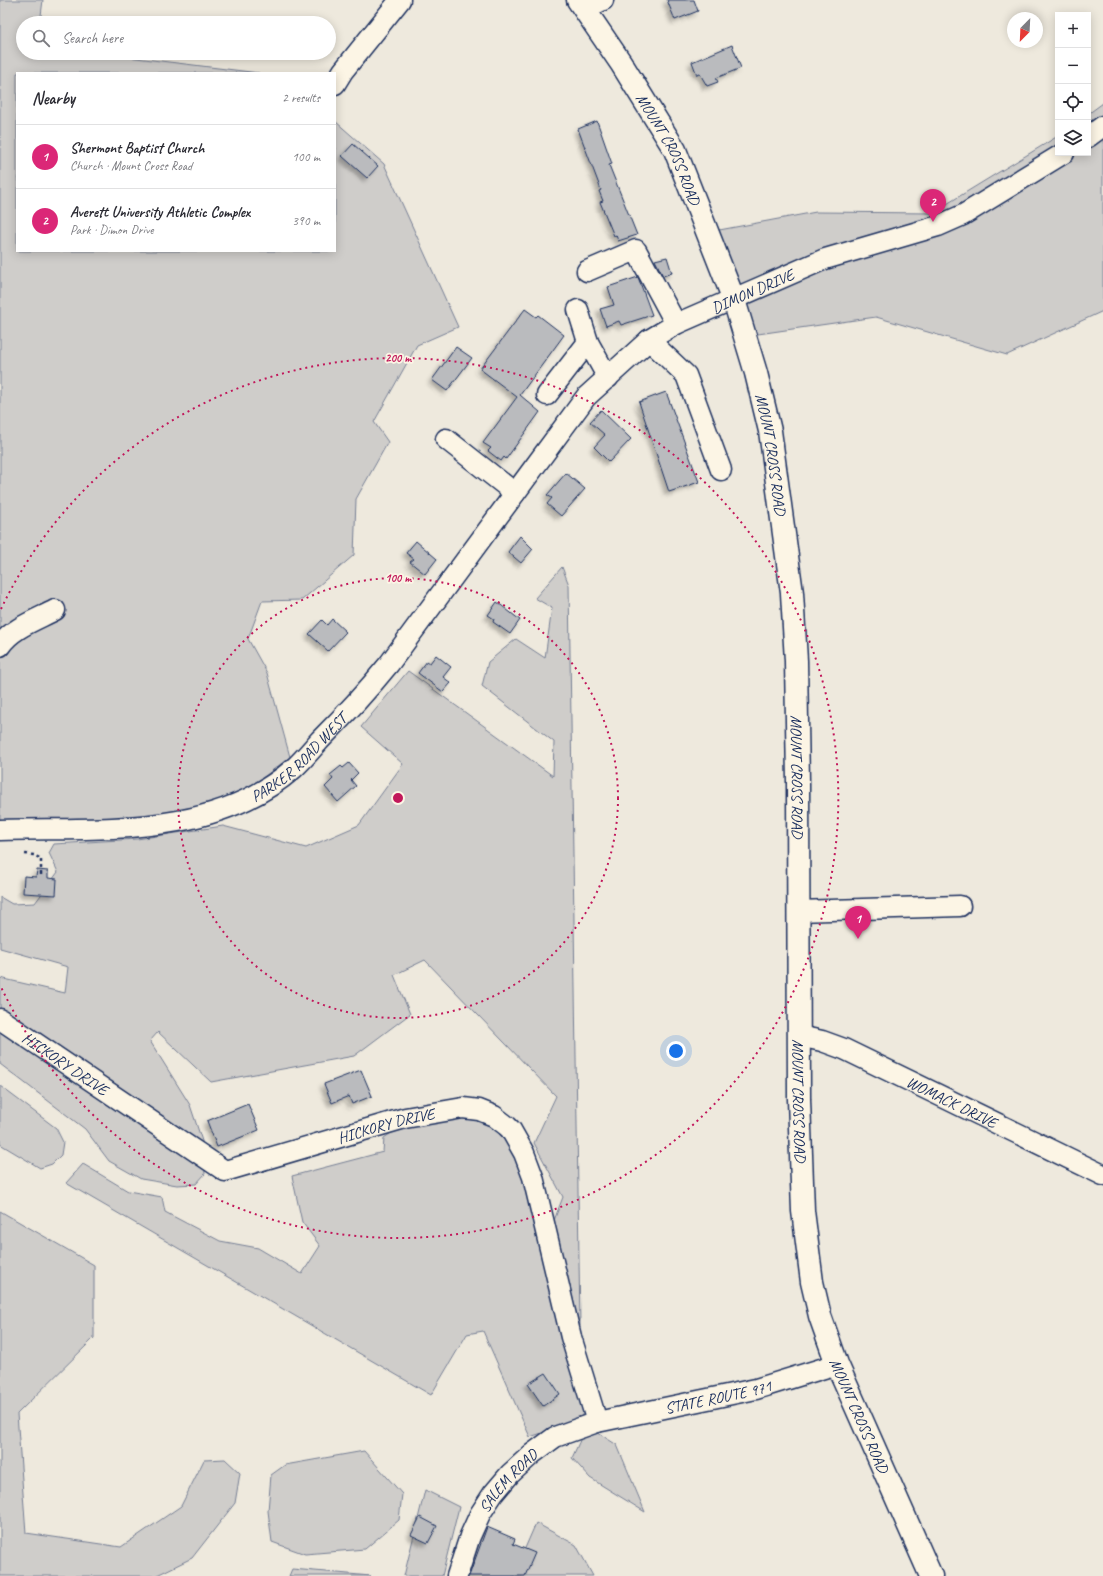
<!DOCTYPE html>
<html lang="en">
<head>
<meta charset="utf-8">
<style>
  :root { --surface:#fff; --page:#f2f2f3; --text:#2b2b33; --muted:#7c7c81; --line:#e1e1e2; --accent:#db2777 }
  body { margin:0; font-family:Caveat,sans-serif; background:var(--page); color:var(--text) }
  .controls { position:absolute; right:12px; top:12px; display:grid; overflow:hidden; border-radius:0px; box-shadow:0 2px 10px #0003 }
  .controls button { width:36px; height:36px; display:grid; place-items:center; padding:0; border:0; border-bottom:1px solid var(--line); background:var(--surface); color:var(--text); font:20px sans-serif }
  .compass { position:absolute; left:1007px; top:12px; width:36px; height:36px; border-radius:50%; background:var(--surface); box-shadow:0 2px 10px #0003; rotate:204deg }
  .you { position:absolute; left:676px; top:1051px; width:14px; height:14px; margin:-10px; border:3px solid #fff; border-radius:50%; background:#1a73e8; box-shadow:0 0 0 6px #1a73e833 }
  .badge { display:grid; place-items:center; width:26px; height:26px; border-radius:50%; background:var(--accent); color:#fff; font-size:13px; font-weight:700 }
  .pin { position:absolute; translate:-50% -33px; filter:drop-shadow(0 1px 2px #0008) }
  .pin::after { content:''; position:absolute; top:21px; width:14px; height:12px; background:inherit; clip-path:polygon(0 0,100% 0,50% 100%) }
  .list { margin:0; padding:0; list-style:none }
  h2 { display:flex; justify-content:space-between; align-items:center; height:52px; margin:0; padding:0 16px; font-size:17px }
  h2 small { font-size:13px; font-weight:400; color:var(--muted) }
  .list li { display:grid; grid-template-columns:26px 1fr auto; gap:12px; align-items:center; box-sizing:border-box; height:64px; padding:0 16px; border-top:1px solid var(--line) }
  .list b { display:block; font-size:15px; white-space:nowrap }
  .list p { margin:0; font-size:13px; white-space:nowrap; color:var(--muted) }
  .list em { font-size:13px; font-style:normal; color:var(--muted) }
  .icon { flex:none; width:22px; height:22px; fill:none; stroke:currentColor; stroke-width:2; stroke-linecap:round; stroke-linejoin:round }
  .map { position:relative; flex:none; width:1103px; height:1576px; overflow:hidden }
  .search { position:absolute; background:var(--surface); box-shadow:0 2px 10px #0003; left:16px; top:16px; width:320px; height:44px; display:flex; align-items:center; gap:10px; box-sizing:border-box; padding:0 14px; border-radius:22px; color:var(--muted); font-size:15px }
  .panel { position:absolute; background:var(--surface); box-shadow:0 2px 10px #0003; left:16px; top:72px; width:320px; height:180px; border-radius:0px }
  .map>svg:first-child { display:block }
  .green { fill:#cfcdca; stroke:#757e94 }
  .building { fill:#babbbe; stroke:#1b2f5e; filter:url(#shadow) }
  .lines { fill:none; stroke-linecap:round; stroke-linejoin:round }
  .minor-casing { stroke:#1b2f5e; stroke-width:23 }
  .major-casing { stroke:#1b2f5e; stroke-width:25 }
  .path { stroke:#1b2f5e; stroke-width:2.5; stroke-dasharray:3 3; stroke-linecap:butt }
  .minor { stroke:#fcf5e5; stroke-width:20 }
  .major { stroke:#fcf5e5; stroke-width:22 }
  .ring { fill:none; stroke:#c2185b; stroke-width:2; stroke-dasharray:2 4 }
  .labels { text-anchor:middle; stroke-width:3.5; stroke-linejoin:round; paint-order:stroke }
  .street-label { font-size:16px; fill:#1b2f5e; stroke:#fcf5e5 }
  .centre { fill:#c2185b; stroke:#fcf5e5; stroke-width:2 }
  .ring-label { font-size:12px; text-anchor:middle; font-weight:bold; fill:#c2185b; stroke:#fcf5e5; stroke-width:3.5; stroke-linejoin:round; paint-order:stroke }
</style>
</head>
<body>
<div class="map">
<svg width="1103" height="1576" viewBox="0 0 1103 1576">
  <defs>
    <filter id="shadow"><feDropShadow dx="-3.5" dy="3.5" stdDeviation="2" flood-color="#0004"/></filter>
  </defs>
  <rect width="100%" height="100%" fill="#eee9dd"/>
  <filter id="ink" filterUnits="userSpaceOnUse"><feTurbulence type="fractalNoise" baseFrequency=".025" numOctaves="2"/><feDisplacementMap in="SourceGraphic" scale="8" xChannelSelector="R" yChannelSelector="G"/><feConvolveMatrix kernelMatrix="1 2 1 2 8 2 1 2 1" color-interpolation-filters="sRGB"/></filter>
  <g filter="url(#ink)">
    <g class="green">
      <polygon points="0,0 43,0 40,23 23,23 23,53 95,53 259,73 17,73 17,251 335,251 335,121 384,164 458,327 417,345 374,422 388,442 356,499 354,555 302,600 262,601 248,639 267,673 290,757 240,795 198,810 129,820 0,824"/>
      <polygon points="1103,103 1103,311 1007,355 876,317 751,335 714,231 816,212 932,213 1058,136 1058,153 1088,153 1088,114"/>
      <polygon points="562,567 569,585 580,1326 575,1328 553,1223 563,1197 534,1143 556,1096 425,960 394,975 410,1014 354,1056 211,1082 158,1032 150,1041 190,1105 202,1141 205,1174 196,1184 177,1185 141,1179 109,1161 85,1129 0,1064 0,978 65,993 68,967 0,948 0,897 12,904 35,903 58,872 49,853 54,844 137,839 223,826 306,848 359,825 403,764 361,727 408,671 553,776 554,742 482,686 488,662 516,639 545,658 552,608 535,598"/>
      <polygon points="0,1086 56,1128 63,1142 61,1155 52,1164 40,1168 0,1144"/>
      <polygon points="458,1112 478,1117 514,1138 588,1407 577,1421 530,1437 483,1331 467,1334 431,1395 66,1183 83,1164 128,1191 162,1197 165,1212 220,1241 258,1248 302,1274 320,1246 302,1222 292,1176 383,1152 384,1138 403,1125"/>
      <polygon points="0,1211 94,1265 94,1338 17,1414 26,1533 121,1547 181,1506 204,1460 225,1459 240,1473 235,1503 192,1558 155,1576 0,1576"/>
      <polygon points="595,1431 617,1445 645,1512 590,1478 572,1458 582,1436"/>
      <polygon points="364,1451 402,1494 399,1520 365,1549 305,1554 272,1542 268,1511 271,1475 285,1465"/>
      <polygon points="425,1490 459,1507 442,1576 404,1576"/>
      <polygon points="536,1523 576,1545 593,1576 513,1576"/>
      <polygon points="292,1569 371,1576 289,1576"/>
    </g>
    <g class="building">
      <polygon points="667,0 694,0 698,11 675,20"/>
      <polygon points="732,45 741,68 716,78 718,82 707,86 700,74 697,75 692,62"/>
      <polygon points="597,121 612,164 609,165 637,235 618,241 616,235 614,236 600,202 603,201 599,191 601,190 578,129"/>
      <polygon points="353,144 378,166 367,178 342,156"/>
      <polygon points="667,257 672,273 663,276 655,260"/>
      <polygon points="638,277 652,315 621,325 619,321 606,326 600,309 614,305 608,287"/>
      <polygon points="525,309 536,317 538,315 564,335 520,395 540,412 506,459 504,457 501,461 488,451 491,448 483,443 517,397 480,369"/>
      <polygon points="456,347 472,358 447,391 432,380"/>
      <polygon points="666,392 699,482 669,492 639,402"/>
      <polygon points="601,410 631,439 609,462 594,447 605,435 590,422"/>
      <polygon points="566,473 585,489 561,516 547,504 552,498 547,495"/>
      <polygon points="520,536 533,549 521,563 508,552"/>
      <polygon points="416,541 437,559 425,574 410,562 414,559 406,553"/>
      <polygon points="497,602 520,620 510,634 493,622 494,619 488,615"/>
      <polygon points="332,619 346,632 328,651 309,634 322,620 327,625"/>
      <polygon points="436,655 451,667 443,677 451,683 443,692 418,673 427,661 430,663"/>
      <polygon points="349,763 358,773 351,780 356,786 338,802 325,787 333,779 330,775 341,766 343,768"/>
      <polygon points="37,870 48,871 48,878 57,879 56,895 23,893 24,876 36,877"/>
      <polygon points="361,1070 372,1096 352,1104 349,1096 332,1103 324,1084"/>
      <polygon points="248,1104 259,1130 217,1147 207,1121"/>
      <polygon points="546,1373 560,1394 543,1406 528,1384"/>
      <polygon points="420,1517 437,1526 428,1543 411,1535"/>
      <polygon points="487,1527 515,1539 513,1544 535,1553 525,1576 469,1576"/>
    </g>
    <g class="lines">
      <defs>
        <g id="minor">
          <polyline points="585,9 603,0"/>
          <polyline points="335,84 343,71 400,0"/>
          <polyline points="1088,137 1103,126"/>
          <polyline points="587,271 636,250 676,324"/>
          <polyline points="578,310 588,342 608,378"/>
          <polyline points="649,340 686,375 721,470"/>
          <polyline points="547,395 588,342"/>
          <polyline points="446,439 515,493"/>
          <path d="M0,646c12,-18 36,-26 55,-36"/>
          <path id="s1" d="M0,830c99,-3 213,9 293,-61 10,-9 18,-19 27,-29 24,-24 47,-49 69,-76l197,-267 63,-57 27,-16 149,-65 113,-33 25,-11 101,-62"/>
          <polyline points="798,911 960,906"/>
          <path id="s2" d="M0,1019l225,152 180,-53 58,-10 16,2 15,6 13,10 4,4 13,23 9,24 38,160 26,85"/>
          <path id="s3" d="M799,1036l23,5 22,8 259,126"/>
          <path id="s4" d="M457,1576l13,-40 10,-22 13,-20 17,-20 22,-20 23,-17 42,-15 159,-33 81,-25"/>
        </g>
        <g id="major">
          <path id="s5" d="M578,0l43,63 54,87 59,150 22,73 14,58 22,162 4,68 2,121 1,317 4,112 9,71 8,34 17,48 94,212"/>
        </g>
      </defs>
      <use href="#minor" class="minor-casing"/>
      <use href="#major" class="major-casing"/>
      <polyline class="path" points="25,854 34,855 41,859 41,878"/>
      <use href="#minor" class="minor"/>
      <use href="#major" class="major"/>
    </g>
  </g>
  <g class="ring">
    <circle cx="398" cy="798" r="220"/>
    <path d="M1 609A440 440 0 1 1 1 987"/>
  </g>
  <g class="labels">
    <g class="street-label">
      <text dy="6" stroke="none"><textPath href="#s5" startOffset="175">MOUNT CROSS ROAD</textPath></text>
      <text dy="6" stroke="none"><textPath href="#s1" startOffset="980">DIMON DRIVE</textPath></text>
      <text dy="6" stroke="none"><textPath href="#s5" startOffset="499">MOUNT CROSS ROAD</textPath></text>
      <text dy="6" stroke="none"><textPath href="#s1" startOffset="318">PARKER ROAD WEST</textPath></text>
      <text dy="6" stroke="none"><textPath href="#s5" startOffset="823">MOUNT CROSS ROAD</textPath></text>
      <text dy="6" stroke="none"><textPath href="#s2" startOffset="79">HICKORY DRIVE</textPath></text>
      <text dy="6" stroke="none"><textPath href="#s5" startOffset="1147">MOUNT CROSS ROAD</textPath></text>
      <text dy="6" stroke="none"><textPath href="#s3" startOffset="167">WOMACK DRIVE</textPath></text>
      <text dy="6" stroke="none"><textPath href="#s2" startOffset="439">HICKORY DRIVE</textPath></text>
      <text dy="6" stroke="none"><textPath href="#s4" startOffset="343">STATE ROUTE 971</textPath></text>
      <text dy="6" stroke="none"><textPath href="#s5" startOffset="1471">MOUNT CROSS ROAD</textPath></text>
      <text dy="6" stroke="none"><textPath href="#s4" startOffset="110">SALEM ROAD</textPath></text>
    </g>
  </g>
  <circle cx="398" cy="798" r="6" class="centre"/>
  <g class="ring-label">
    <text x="398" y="362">200 m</text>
    <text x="398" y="582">100 m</text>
  </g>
</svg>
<div class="controls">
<button>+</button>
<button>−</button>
<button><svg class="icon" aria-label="locate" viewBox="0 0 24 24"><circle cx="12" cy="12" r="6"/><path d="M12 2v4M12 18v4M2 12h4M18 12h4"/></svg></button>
<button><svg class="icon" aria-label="layers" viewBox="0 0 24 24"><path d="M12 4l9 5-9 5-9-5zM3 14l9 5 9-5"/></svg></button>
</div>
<svg class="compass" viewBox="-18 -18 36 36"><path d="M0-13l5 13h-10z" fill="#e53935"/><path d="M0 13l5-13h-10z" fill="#7c7c81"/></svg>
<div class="you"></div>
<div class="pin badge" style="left:858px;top:939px">1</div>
<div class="pin badge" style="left:933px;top:222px">2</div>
<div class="search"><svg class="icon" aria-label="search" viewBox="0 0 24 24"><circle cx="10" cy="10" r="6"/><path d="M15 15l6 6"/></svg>Search here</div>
<section class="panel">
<h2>Nearby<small>2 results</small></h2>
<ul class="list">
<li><span class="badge">1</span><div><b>Shermont Baptist Church</b><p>Church · Mount Cross Road</p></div><em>100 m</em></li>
<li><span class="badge">2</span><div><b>Averett University Athletic Complex</b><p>Park · Dimon Drive</p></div><em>390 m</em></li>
</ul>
</section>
</div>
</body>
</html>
